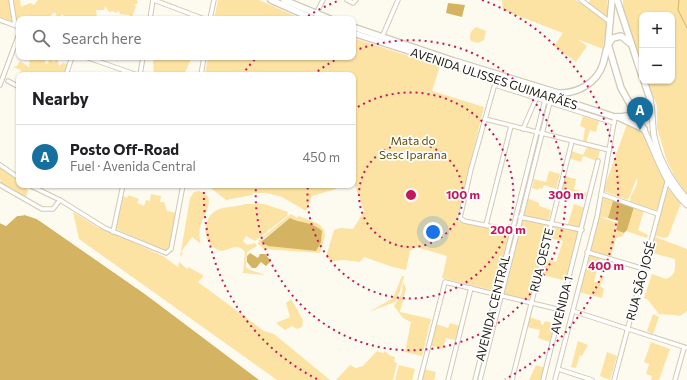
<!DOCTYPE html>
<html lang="en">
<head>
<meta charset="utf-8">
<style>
  :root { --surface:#fff; --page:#f2f2f2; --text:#202124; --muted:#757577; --line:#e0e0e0; --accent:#15709f }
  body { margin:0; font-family:Commissioner,sans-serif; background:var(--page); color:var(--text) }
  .controls { position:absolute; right:12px; top:12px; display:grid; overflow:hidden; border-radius:8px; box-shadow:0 1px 3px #0004 }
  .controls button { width:36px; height:36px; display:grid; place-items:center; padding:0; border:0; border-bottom:1px solid var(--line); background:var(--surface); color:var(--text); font:20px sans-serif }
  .you { position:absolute; left:433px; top:232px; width:14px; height:14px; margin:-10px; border:3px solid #fff; border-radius:50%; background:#1a73e8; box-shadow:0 0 0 6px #1a73e833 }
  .badge { display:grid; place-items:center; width:26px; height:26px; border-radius:50%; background:var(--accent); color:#fff; font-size:13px; font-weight:700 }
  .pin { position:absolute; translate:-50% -33px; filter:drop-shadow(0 1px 2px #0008) }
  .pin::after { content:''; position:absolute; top:21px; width:14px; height:12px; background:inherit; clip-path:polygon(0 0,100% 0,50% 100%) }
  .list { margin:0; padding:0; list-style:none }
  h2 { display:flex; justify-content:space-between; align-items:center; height:52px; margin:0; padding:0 16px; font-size:17px }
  h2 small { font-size:13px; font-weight:400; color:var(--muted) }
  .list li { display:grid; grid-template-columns:26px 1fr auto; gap:12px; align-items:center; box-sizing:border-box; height:64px; padding:0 16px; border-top:1px solid var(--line) }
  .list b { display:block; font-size:15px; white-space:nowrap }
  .list p { margin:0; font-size:13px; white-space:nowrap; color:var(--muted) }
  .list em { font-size:13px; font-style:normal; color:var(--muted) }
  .icon { flex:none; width:22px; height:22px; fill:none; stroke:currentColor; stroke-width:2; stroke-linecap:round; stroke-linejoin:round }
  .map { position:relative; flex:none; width:687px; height:380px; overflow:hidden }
  .search { position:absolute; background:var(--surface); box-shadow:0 1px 3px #0004; left:16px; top:16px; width:340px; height:44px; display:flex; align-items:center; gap:10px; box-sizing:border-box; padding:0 14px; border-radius:8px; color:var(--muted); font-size:15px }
  .panel { position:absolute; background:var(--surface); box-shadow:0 1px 3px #0004; left:16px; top:72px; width:340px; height:116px; border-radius:8px }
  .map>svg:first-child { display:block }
  .green { fill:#fce3a3; fill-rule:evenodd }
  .water { fill:#d4b463 }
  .pier { fill:#fdfaf0 }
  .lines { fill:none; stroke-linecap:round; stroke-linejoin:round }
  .stream { stroke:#d4b463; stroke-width:1 }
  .minor-casing { stroke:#d2c9b3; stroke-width:5.5 }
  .secondary-casing { stroke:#d2c9b3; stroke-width:7 }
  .primary-casing { stroke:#d2c9b3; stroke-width:8 }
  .minor { stroke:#fff; stroke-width:3.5 }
  .secondary { stroke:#fff; stroke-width:5 }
  .primary { stroke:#fff; stroke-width:5.5 }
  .ring { fill:none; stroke:#c2185b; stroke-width:2; stroke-dasharray:2 4 }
  .labels { text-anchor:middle; stroke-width:3.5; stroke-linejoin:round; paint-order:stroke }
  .street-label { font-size:12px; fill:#1f1c14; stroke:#fff }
  .park-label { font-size:12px; fill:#624c0b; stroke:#fff }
  .centre { fill:#c2185b; stroke:#fff; stroke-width:2 }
  .ring-label { font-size:12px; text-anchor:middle; font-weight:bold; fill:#c2185b; stroke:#fff; stroke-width:3.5; stroke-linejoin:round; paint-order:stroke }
</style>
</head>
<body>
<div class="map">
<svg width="687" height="380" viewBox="0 0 687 380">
  <rect width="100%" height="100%" fill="#fdfaf0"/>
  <g class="green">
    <polygon points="0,0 20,0 21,7 30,3 34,5 38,0 137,0 138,3 134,5 136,6 132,17 129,15 120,14 119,11 115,13 113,11 109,12 105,6 104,10 96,10 97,17 100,19 64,19 66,17 61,14 61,17 57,17 55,12 50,16 49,19 26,19 27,16 26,15 24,19 19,19 19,25 7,24 0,22"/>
    <polygon points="218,0 259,0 302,19 214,19"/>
    <polygon points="502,0 575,0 587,7 583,18 590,0 607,0 608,17 603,49 577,39 587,46 576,62 554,46 563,33 503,10"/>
    <polygon points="623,0 687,0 687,194 676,179 667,161 657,128 657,106 648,81 672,81 672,15 642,15 642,65 623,8"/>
    <path d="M476,27l10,4 -2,9 -6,3 -7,-2c-3,-6 0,-10 5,-14z"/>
    <polygon points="353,38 440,66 432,91 484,107 456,221 510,233 496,288 492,290 442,278 447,256 416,247 410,251 406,270 393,267 364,257 360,262 344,260 332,261 326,257 334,230 340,228 353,229 364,211 353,180 353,75 205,75 208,57 353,57"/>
    <polygon points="21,57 46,57 45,63 47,64 50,58 54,62 57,58 59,66 63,63 68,64 66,75 19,75 19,78 18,78 21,70 13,67 17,66 20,61 29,67 30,58"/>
    <path d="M156,57c13,0 24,0 36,0l-8,18h-30l-1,-14z"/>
    <polygon points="583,116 599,121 596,132 590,130 586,143 583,142 585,128 580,126"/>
    <path d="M627,124l12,4 3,4 23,50 -7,27 -5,1 -8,-3 -7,23 10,5 -1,3 -21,-7 8,-24 -21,-6 -5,17 -8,-1 17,6 -2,7 9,3 -1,3 -7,2 -6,21 -23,-7 15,-58 37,11 -9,-3c0,-10 9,-15 7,-24l-9,22 -25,-9z"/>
    <polygon points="587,147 600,151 597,161 583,156 581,162 569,158 571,151 583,155"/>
    <polygon points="0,163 19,176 19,185 29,185 26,186 28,191 25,199 22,195 10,189 8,186 0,184 0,181 3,181 0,180"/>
    <polygon points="549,171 560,174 556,189 544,185 542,189 539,188 538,190 532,188 534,179 546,182"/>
    <polygon points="564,176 576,179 574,189 587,193 586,197 574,194 573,197 559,193"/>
    <polygon points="207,185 337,185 336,189 312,196 306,211 282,197 266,193 253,193 252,195 226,200"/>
    <polygon points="667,187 681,203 668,237 664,238 653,235"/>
    <path d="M199,191l7,3c11,13 -13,27 -5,50l-9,-7 -11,15 2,1 -3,4 10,-59 4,-6z"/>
    <polygon points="151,194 161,196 160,202 164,202 167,211 176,213 170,245 166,251 116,229 123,196 127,198 128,195 139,199 137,203 144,206 146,200 150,201"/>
    <polygon points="527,198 539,203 539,206 551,210 548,222 523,216"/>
    <path d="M245,204h19l24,8 -1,4 -32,25 -9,-5 -3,5 4,4 8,-2 2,3 -10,6 -1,15 4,3 16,5 -23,-2 2,-21c-8,-10 -14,-2 -24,-1 -19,-5 -21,-32 -4,-41 9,-4 19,-3 28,-6z"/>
    <polygon points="574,204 585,208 579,229 567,227"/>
    <polygon points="73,212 99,228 102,228 163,256 178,267 179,262 187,269 188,267 203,275 203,277 198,282 264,331 274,334 330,380 277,380 79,239"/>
    <path d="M291,214l6,4 2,-2 20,8 5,6 1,6 -5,17 -56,-4 -6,-5 1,-4zM290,218l19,6 13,11 -6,16 -51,-6 -2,-6z"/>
    <polygon points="522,219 549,226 531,290 532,292 528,301 503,295"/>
    <polygon points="552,225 581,231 567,281 538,274 542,258 556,262 563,241 548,238"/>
    <path d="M653,236l34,13v62l-7,5c-7,-2 -14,-1 -21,-2l-11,-14 -4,-2 8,-24 14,5c10,-4 9,-9 9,-20l-26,-7 5,-10z"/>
    <polygon points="589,254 600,257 594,282 598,282 601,276 604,277 600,286 604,289 602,298 579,292"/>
    <polygon points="402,276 404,276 400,291 395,302 369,312 393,298"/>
    <polygon points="403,282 406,288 400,312 431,319 422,356 405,352 411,322 403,318 394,306 402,293"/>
    <polygon points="291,299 303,320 302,327 297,329 292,326 285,330 276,323 290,317 286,303"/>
    <polygon points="653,314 659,317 653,334 647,331"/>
    <polygon points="530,317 541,321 541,324 543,325 545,321 555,324 550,342 538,338 540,330 527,327"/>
    <polygon points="450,323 460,326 455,340 446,338 443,349 429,345 436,324 448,328"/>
    <polygon points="578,341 588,345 582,356 580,355 576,368 571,367"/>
    <polygon points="651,342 670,349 659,380 651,380 652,376 646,374 649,364 644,362"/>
    <polygon points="377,351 383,353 385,351 389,355 395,357 394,362 397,363 393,380 336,380 350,365 356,368 363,366"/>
    <polygon points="607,352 617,356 610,380 600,376"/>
    <polygon points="399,365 415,369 412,380 395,380"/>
    <polygon points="536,365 546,368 543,380 529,380"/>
    <polygon points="424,369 436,372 434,380 421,380"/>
  </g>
  <g class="water">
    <polygon points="448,3 465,5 462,17 446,13"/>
    <polygon points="613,201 634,207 627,230 624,233 616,230 618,221 608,218"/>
    <polygon points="25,215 37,219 145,294 259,380 0,380 0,223 6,226 17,216"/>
    <path d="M290,218c11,5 23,4 32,13l-1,11 -5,9 -48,-5 -7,-4z"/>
    <polygon points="250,253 258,258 260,254 265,254 271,261 266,266 261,262 256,268 252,268 247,262 247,256"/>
  </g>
  <polygon class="pier" points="25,213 38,217 146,292 261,380 145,294 37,219 25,215 17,216 6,226 0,223 0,221 6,223 16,214"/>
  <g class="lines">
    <polyline class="stream" points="679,0 678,10 687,28"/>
    <defs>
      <g id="minor">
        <polyline points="11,0 15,25"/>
        <polyline points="154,0 204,19"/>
        <polyline points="347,0 353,3 356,0"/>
        <polyline points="581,0 610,22"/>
        <polyline points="316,14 323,0"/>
        <polyline points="150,19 153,0"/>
        <polyline points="210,19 214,0"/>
        <polyline points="0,20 19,27"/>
        <polyline points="382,37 398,0"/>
        <polyline points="86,57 137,75"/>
        <polyline points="66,75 72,57"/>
        <polyline points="140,75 143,57"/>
        <polyline points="201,75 204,57"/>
        <polyline points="496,80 471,169 460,218 464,221 514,231"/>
        <polyline points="8,81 19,87"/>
        <polyline points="0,85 19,34"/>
        <polyline points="495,85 614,123"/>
        <polyline points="485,119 609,150"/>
        <polyline points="523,129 536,99"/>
        <polyline points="0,165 19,178"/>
        <polyline points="0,185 42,209 53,209 60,200"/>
        <polyline points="29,185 60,200 105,228 166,253 171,249 183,185"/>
        <polyline points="601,194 658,214"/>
        <polyline points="520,217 582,230"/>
        <polyline points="486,225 511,126"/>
        <polyline points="113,232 123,185"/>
        <polyline points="587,252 644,269"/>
        <polyline points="573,311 687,348"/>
        <polyline points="558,369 592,380"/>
        <polyline points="420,380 445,282 561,310"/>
        <polyline points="448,380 471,288"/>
        <polyline points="475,380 546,96"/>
        <polyline points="480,380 551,98"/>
        <polyline points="512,380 572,141"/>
        <polyline points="543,380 598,161"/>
        <polyline points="555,380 597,217 615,117"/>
        <polyline points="614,380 667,182"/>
        <polyline points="675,380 684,348"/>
      </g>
      <g id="secondary">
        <path d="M650,99c3,13 2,25 4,37 5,24 17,45 33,63"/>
        <path d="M635,113c20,31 24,66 52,92"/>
      </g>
      <g id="primary">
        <polyline points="271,0 314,19"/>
        <polyline points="284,0 330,19"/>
        <polyline points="612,0 608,44 621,88 635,113"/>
        <polyline points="617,0 642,76"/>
        <path d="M353,27l101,34 104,32c19,1 39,-10 45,-29 3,-10 3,-19 10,-26l8,-2 10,8"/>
        <path d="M353,33l262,84c14,0 29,-4 35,-18l-6,-18"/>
        <polyline points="618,117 644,129"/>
      </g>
    </defs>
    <use href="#minor" class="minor-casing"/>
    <use href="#secondary" class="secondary-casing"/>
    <use href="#primary" class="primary-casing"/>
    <use href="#minor" class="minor"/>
    <use href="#secondary" class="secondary"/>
    <use href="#primary" class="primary"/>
  </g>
  <g class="ring">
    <circle cx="411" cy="195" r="52"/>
    <path d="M353 110A103 103 0 1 1 308 185"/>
    <path d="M313 75A155 155 0 0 1 339 58M354 51A155 155 0 1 1 256 186"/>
    <path d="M317 379A207 207 0 0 1 204 186M242 75A207 207 0 0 1 256 58M303 19A207 207 0 0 1 340 0M482 0A207 207 0 0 1 505 379"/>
  </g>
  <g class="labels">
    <g class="street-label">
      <text transform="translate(494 79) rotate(18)" y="4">AVENIDA ULISSES GUIMARÃES</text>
      <text transform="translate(542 260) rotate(-76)" y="4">RUA OESTE</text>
      <text transform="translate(641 281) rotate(-75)" y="4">RUA SÃO JOSÉ</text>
      <text transform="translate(562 305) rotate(-76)" y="4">AVENIDA 1</text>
      <text transform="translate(493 308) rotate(-76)" y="4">AVENIDA CENTRAL</text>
    </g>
    <g class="park-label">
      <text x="413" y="145">Mata do<tspan x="413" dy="14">Sesc Iparana</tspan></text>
    </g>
  </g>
  <circle cx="411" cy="195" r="6" class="centre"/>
  <g class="ring-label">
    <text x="463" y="199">100 m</text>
    <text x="566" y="199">300 m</text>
    <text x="508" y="234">200 m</text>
    <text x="606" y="270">400 m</text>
  </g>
</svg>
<div class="controls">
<button>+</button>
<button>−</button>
</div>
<div class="you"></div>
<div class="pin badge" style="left:640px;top:130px">A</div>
<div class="search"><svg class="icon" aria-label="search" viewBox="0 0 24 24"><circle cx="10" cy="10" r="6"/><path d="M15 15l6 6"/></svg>Search here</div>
<section class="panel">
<h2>Nearby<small></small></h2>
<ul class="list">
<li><span class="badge">A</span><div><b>Posto Off-Road</b><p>Fuel · Avenida Central</p></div><em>450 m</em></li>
</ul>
</section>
</div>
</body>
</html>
